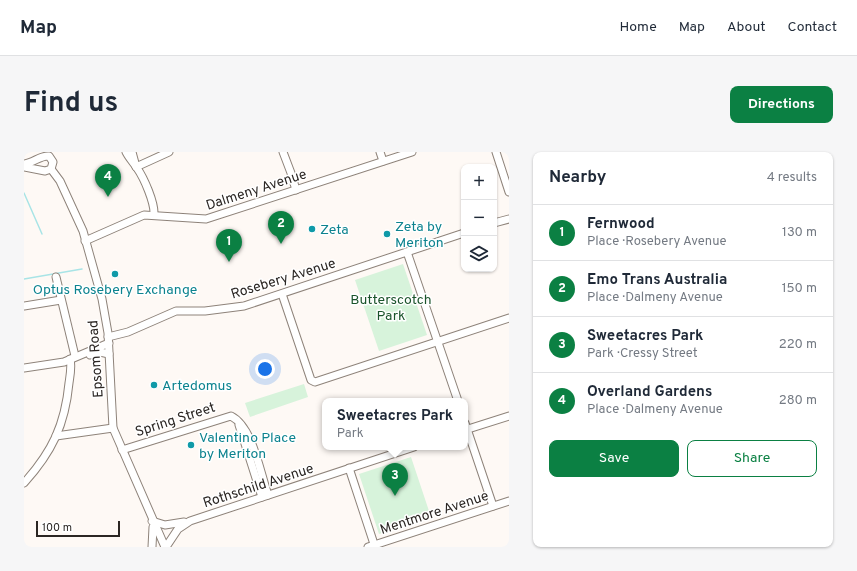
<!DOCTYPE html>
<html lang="en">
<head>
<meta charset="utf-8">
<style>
  :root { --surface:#fff; --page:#f6f6f7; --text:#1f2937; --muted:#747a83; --line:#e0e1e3; --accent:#0b8043 }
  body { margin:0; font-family:Overpass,sans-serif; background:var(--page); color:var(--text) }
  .controls { position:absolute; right:12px; top:12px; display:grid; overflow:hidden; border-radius:8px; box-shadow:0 1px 3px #0004 }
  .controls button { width:36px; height:36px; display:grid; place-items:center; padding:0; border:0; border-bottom:1px solid var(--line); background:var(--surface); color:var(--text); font:20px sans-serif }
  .scale { position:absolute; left:12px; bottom:10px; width:84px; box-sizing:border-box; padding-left:4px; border:2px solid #2b2623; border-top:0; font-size:11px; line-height:14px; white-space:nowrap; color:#2b2623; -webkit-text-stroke:3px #fff; paint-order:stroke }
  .you { position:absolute; left:241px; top:217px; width:14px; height:14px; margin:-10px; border:3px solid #fff; border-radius:50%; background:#1a73e8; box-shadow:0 0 0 6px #1a73e833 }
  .badge { display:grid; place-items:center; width:26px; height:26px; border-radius:50%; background:var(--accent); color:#fff; font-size:13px; font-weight:700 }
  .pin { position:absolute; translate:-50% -33px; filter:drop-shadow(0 1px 2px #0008) }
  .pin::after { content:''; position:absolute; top:21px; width:14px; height:12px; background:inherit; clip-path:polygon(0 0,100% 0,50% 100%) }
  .popup { position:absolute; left:298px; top:246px; width:146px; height:52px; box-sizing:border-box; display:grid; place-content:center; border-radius:8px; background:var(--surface); filter:drop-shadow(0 1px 3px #0005); font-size:13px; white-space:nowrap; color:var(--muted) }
  .popup b { font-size:15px; color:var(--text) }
  .popup::after { content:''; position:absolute; left:50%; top:100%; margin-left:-8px; border:8px solid transparent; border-top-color:var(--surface) }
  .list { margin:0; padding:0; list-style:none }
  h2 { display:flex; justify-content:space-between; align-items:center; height:52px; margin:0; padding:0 16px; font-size:17px }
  h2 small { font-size:13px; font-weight:400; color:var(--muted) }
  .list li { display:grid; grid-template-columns:26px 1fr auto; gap:12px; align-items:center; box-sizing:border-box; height:56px; padding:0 16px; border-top:1px solid var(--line) }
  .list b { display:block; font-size:15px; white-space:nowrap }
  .list p { margin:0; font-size:13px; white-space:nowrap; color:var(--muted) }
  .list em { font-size:13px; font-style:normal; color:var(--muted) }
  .actions { display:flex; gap:8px; padding:12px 16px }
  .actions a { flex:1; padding:9px 0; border:1px solid var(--accent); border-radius:8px; text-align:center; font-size:14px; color:var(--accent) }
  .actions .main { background:var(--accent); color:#fff }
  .icon { flex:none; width:22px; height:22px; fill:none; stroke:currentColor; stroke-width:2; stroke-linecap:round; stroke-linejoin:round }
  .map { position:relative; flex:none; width:485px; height:395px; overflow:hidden; border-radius:8px }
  header { display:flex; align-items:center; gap:24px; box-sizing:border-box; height:56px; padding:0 20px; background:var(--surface); border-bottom:1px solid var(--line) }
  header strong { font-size:19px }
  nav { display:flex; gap:22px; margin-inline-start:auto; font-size:14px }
  .intro { display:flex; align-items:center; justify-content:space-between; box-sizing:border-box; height:96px; padding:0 24px }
  h1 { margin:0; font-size:28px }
  .button { padding:10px 18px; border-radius:8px; background:var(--accent); color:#fff; font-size:14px; font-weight:700 }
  main { display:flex; gap:24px; padding:0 24px }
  aside { flex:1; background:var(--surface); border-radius:8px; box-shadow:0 1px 3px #0004 }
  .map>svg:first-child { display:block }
  .green { fill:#d7f3db }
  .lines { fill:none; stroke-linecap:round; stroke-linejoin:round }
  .stream { stroke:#a8e4e6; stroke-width:1.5 }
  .minor-casing { stroke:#8e837a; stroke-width:9 }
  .minor { stroke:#fff; stroke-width:7 }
  .culture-dot { fill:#0f9aa8; stroke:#fff; stroke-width:1.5 }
  .labels { text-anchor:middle; stroke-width:3; stroke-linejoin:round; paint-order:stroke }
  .street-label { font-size:14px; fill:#2b2623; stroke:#fff }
  .culture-label { font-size:14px; fill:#0d838f; stroke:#fff; text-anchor:start }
  .park-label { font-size:14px; fill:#1a542b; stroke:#fff }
</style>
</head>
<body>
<header>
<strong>Map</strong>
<nav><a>Home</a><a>Map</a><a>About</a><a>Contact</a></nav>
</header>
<div class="intro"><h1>Find us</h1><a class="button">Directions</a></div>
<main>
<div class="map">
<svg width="485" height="395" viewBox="0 0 485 395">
  <rect width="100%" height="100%" fill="#fef9f5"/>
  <g class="green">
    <polygon points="379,112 403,183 355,199 331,128"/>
    <polygon points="280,232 284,245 226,265 221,251"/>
    <polygon points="387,305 407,365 355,382 335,322"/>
  </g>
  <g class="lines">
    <g class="stream">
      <polyline points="0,41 18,82"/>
      <polyline points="0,127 58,117"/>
    </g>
    <defs>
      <g id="minor">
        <path d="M102,0c3,6 7,10 11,16 7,10 18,35 17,47"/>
        <polyline points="108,0 112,15 145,0"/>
        <polyline points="259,0 267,21 272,38"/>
        <polyline points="356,0 359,9"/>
        <polyline points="472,0 485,40"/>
        <path d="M0,12c9,-1 17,-9 25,-8l4,6 -2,7 -6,2 -21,-4"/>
        <polyline points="27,17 36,29 59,79 78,147 84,181 89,276 141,395"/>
        <polyline points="470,71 485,67"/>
        <polyline points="61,89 120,63 182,67 388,0"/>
        <polyline points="383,100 434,249"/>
        <polyline points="32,125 51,204"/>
        <polyline points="258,142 287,228 291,230 485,166"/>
        <polyline points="0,154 37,148"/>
        <polyline points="84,185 104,180 152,159 181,159 220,154 440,81"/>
        <polyline points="66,203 76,200 85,202"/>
        <polyline points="0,216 40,210 85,191"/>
        <polyline points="441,271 469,354"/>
        <polyline points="215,273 238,345"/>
        <polyline points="441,278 485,264"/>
        <polyline points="32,284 89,276"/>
        <path d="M98,298l109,-34c22,11 29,57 37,79"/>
        <polyline points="325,316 351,395"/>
        <path d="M0,331c28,-31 41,-58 45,-100 1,-7 3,-17 1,-24"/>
        <polyline points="128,369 141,373 160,370"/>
        <polyline points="128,395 129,375"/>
        <polyline points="142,395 154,377 166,369 390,295"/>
        <polyline points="344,395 485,349"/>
      </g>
    </defs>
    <use href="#minor" class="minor-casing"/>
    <use href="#minor" class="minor"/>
  </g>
  <g class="culture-dot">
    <circle cx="288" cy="77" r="4"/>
    <circle cx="363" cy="82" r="4"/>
    <circle cx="91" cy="122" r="4"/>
    <circle cx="130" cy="233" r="4"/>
    <circle cx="167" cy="293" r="4"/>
  </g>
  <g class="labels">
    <g class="street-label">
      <text transform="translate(232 37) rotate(-18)" y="5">Dalmeny Avenue</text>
      <text transform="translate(259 126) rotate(-17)" y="5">Rosebery Avenue</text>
      <text transform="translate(71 207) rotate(-94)" y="5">Epsom Road</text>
      <text transform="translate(151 267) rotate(-18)" y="5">Spring Street</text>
      <text transform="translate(234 333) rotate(-18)" y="5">Rothschild Avenue</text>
      <text transform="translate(410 360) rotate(-18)" y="5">Mentmore Avenue</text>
    </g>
    <g class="culture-label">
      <text x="371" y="79">Zeta by<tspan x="371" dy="16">Meriton</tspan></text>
      <text x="296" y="82">Zeta</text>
      <text x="91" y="142" text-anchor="middle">Optus Rosebery Exchange</text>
      <text x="138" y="238">Artedomus</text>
      <text x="175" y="290">Valentino Place<tspan x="175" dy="16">by Meriton</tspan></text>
    </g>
    <g class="park-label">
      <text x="367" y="152">Butterscotch<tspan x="367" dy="16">Park</tspan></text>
    </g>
  </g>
</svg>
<div class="controls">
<button>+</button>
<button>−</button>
<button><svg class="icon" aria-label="layers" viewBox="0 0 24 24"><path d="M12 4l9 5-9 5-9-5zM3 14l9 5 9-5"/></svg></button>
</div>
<div class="scale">100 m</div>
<div class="you"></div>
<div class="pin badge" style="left:205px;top:110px">1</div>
<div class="pin badge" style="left:257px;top:92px">2</div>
<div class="pin badge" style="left:371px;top:344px">3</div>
<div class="popup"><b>Sweetacres Park</b>Park</div>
<div class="pin badge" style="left:84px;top:45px">4</div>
</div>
<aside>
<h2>Nearby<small>4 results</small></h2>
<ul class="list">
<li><span class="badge">1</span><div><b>Fernwood</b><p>Place · Rosebery Avenue</p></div><em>130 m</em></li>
<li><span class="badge">2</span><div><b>Emo Trans Australia</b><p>Place · Dalmeny Avenue</p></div><em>150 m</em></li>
<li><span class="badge">3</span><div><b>Sweetacres Park</b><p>Park · Cressy Street</p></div><em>220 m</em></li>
<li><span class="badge">4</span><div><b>Overland Gardens</b><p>Place · Dalmeny Avenue</p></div><em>280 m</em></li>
</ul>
<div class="actions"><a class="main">Save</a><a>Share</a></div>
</aside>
</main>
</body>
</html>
